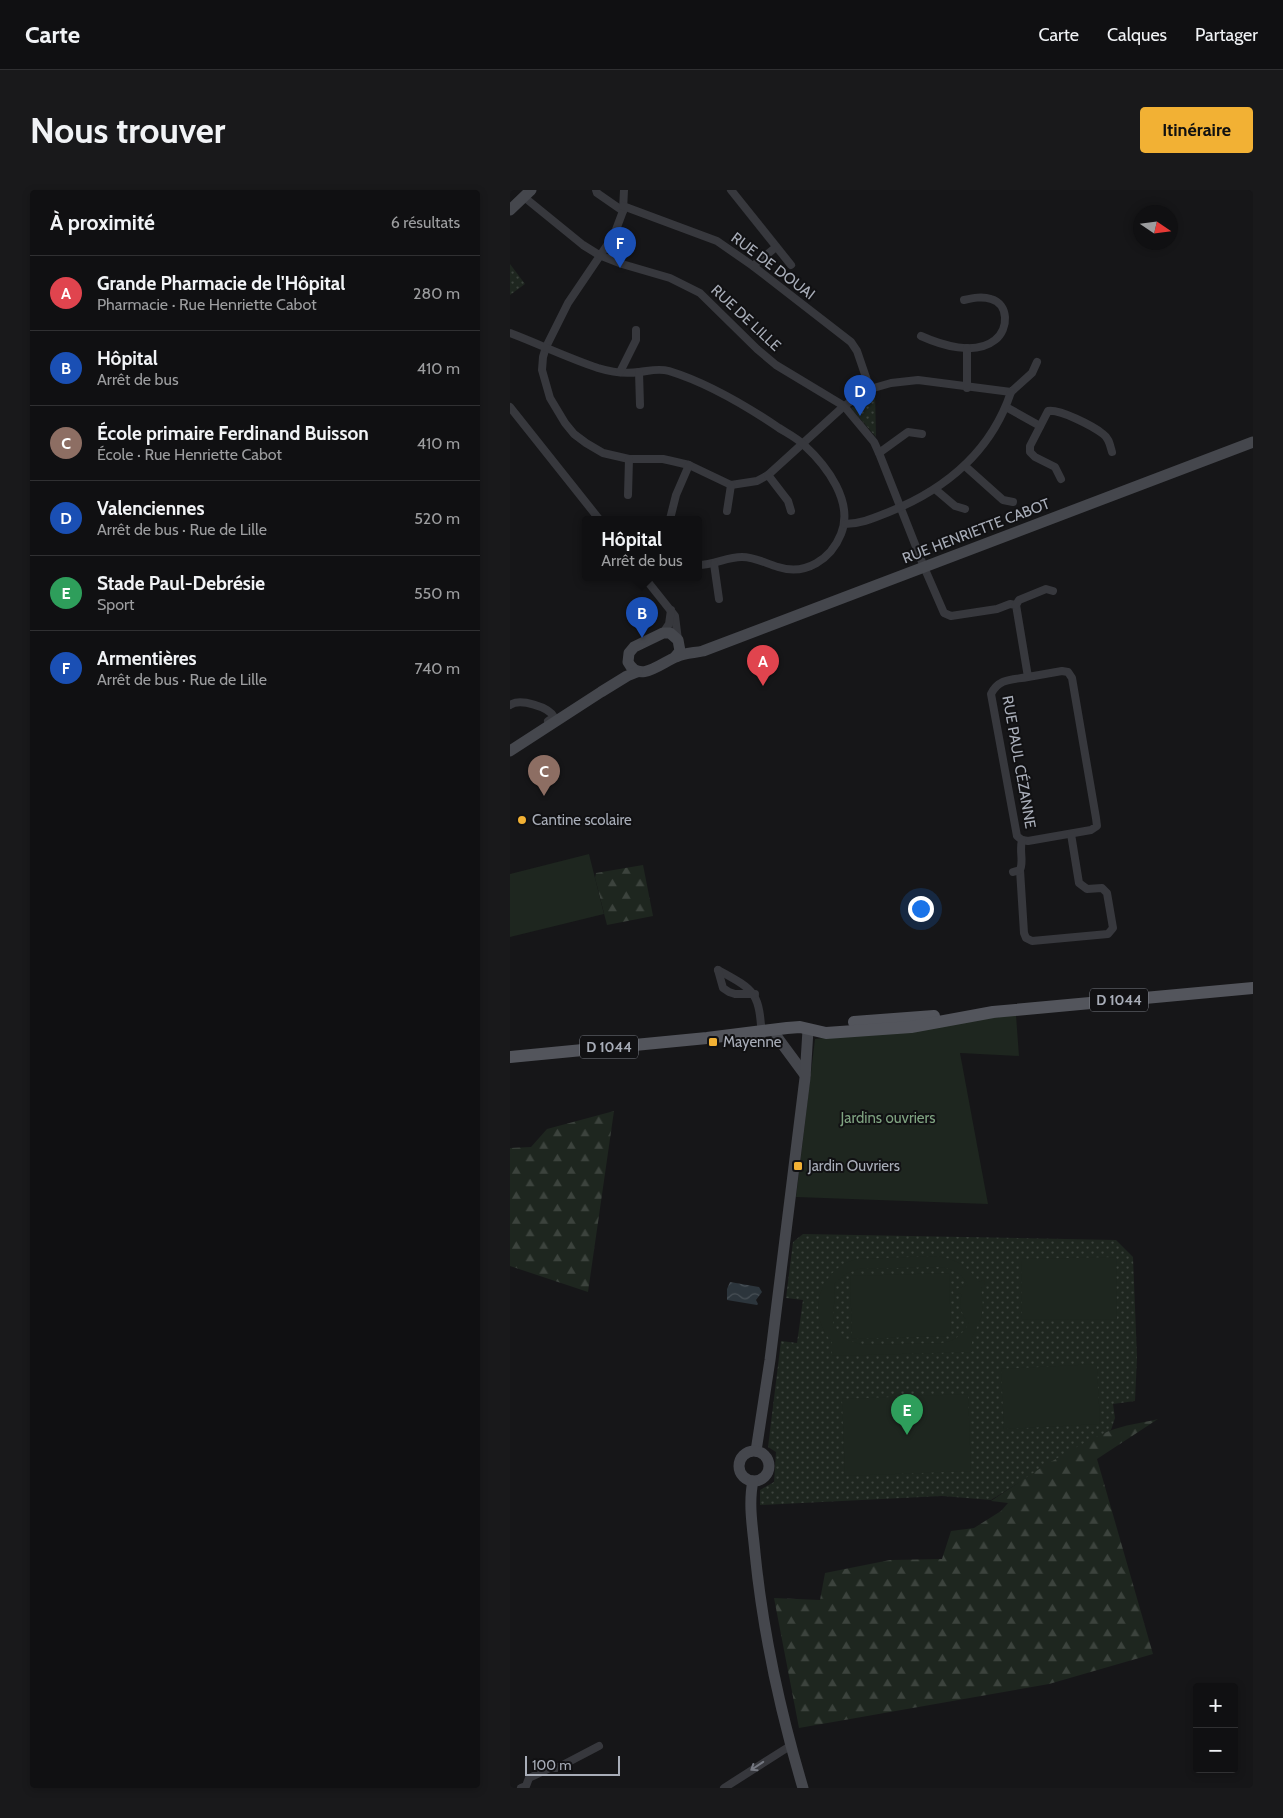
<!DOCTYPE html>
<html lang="fr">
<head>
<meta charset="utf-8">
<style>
  :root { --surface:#101012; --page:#19191b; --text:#f1f3f6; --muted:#9c9d9f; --line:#303032; --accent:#f2b134 }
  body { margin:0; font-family:Cabin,sans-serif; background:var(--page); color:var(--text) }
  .controls { position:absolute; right:15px; bottom:15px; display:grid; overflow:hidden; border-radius:5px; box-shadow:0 2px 8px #0003 }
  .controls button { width:45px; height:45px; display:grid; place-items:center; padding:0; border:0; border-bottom:1px solid var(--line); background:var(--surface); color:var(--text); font:25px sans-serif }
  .compass { position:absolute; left:623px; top:15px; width:45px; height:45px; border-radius:50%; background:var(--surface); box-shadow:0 2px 8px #0003; rotate:103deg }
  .scale { position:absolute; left:15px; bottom:12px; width:95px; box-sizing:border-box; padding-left:5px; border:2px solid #a8adb8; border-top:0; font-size:14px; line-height:18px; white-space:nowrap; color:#a8adb8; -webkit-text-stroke:4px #111113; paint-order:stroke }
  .you { position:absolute; left:410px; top:718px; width:18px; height:18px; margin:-12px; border:4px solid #fff; border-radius:50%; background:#1a73e8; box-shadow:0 0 0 8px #1a73e833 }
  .badge { display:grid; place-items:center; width:32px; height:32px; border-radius:50%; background:var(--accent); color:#fff; font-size:16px; font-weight:700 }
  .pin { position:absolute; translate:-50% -41px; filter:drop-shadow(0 1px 2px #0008) }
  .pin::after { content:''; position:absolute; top:26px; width:18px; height:15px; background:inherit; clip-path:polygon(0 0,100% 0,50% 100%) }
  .popup { position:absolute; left:72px; top:326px; width:120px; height:65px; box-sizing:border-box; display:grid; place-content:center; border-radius:5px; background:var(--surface); filter:drop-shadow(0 1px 4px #0005); font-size:16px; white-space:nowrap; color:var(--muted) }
  .popup b { font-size:19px; color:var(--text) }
  .popup::after { content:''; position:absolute; left:50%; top:100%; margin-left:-10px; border:10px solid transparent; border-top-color:var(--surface) }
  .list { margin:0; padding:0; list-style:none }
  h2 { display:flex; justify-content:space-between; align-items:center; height:65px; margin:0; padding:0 20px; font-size:21px }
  h2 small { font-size:16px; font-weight:400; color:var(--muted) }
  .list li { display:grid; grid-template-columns:32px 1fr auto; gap:15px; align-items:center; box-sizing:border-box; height:75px; padding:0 20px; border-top:1px solid var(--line) }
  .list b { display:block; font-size:19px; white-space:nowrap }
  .list p { margin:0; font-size:16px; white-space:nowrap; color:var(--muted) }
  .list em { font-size:16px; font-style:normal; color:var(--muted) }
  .map { position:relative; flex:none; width:743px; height:1598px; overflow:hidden; border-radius:5px }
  header { display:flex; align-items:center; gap:30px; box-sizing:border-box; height:70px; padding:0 25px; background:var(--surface); border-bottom:1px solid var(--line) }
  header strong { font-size:24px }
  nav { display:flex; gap:28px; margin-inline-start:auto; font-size:18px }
  .intro { display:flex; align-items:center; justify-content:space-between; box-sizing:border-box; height:120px; padding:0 30px }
  h1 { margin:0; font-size:35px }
  .button { padding:12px 22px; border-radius:5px; background:var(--accent); color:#111; font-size:18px; font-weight:700 }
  main { display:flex; gap:30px; padding:0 30px }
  aside { flex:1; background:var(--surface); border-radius:5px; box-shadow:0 2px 8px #0003 }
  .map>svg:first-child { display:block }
  .grass { fill:url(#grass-dots) }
  .forest { fill:url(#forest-firs) }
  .garden { fill:#1e261f; fill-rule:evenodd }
  .water { fill:url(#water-waves) }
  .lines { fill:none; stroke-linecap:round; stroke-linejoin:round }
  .street { stroke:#37383d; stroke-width:8 }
  .secondary { stroke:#45474d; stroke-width:11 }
  .primary { stroke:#53555c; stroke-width:12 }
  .oneway { stroke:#757881 }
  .poi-dot { fill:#f2b134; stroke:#111113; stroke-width:2 }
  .labels { text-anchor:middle; stroke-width:4; stroke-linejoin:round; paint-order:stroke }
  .shield { fill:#111113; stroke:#7b7e86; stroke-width:1 }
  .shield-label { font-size:14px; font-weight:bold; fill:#a8adb8 }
  .street-label { font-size:15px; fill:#a8adb8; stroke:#111113 }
  .poi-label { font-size:15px; fill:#a8adb8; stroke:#111113; text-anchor:start }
  .park-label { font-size:15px; fill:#7fa381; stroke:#111113 }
</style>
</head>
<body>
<header>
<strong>Carte</strong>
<nav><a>Carte</a><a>Calques</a><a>Partager</a></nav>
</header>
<div class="intro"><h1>Nous trouver</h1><a class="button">Itinéraire</a></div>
<main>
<aside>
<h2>À proximité<small>6 résultats</small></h2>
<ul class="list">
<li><span class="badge" style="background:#e0444e">A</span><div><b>Grande Pharmacie de l'Hôpital</b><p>Pharmacie · Rue Henriette Cabot</p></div><em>280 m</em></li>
<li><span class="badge" style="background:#1a4fb4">B</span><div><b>Hôpital</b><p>Arrêt de bus</p></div><em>410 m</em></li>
<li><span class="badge" style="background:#8d6e63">C</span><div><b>École primaire Ferdinand Buisson</b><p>École · Rue Henriette Cabot</p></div><em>410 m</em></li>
<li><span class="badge" style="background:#1a4fb4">D</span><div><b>Valenciennes</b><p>Arrêt de bus · Rue de Lille</p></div><em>520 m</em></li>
<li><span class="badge" style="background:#2e9e5b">E</span><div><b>Stade Paul-Debrésie</b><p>Sport</p></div><em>550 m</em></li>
<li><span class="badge" style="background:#1a4fb4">F</span><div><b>Armentières</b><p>Arrêt de bus · Rue de Lille</p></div><em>740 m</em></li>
</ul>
</aside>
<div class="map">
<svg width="743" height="1598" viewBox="0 0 743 1598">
  <defs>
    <pattern id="grass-dots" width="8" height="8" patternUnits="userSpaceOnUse" patternTransform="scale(1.25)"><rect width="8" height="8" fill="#1e261f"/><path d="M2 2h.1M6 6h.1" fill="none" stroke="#3c433d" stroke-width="1.8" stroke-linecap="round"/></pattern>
    <pattern id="forest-firs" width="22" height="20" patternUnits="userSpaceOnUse" patternTransform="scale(1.25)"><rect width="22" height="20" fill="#1e261f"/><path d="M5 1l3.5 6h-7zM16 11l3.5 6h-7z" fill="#3c433d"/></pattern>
    <pattern id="water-waves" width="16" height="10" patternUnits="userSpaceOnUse" patternTransform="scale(1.25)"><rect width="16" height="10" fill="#2c353c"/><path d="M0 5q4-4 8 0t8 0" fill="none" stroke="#485056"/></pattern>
  </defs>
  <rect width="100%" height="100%" fill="#161618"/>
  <g class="grass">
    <polygon points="0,74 15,94 0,105"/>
    <polygon points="365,202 366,247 341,218"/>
    <polygon points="293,1044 606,1050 623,1067 627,1167 625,1211 603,1214 605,1228 601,1240 552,1266 481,1310 432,1306 250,1315 250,1300 264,1292 266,1262 258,1257 271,1151 287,1153 293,1110 276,1108 283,1052"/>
  </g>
  <g class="forest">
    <polygon points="133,675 143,726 97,735 85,688 86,683"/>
    <polygon points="104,921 78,1102 0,1076 0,958 21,957 37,939"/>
    <path d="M648,1229l-61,40 56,195 -104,30 -250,44 -25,-130 46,2 5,-27 65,-13 52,-1 9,-28 23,-3 27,-17 7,-8 -17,-2c37,-25 77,-52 118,-70 15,-6 33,-8 49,-12z"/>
  </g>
  <g class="garden">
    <polygon points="79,664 94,724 0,747 0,684"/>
    <polygon points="506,825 509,866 450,863 478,1014 286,1007 305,849"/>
    <path d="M427,1066c19,3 30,10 42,26l5,-2 1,5 -4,2 2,19 -2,12 -9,20v14l-140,4v-14c-27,-29 -12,-74 25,-83zM427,1077c14,1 24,5 31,18l-15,5 1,5 8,-2c-3,10 -2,22 7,30 -6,11 -15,19 -28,20l-79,2 -19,-7 -10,-12 2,-43 11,-9 12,-5z"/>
    <polygon points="606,1067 607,1129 512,1130 511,1069"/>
    <polygon points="439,1083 441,1146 342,1149 340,1086"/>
    <polygon points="587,1174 590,1234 494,1239 491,1179"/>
    <polygon points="458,1204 461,1281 335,1286 332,1209"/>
  </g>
  <polygon class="water" points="220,1092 249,1097 252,1102 246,1110 248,1114 247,1115 217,1110 217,1099"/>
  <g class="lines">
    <g class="street">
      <polyline points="86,0 87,3 113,21"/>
      <polyline points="114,0 113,21 104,45 58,113 36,157 33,167 32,180 40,208 55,233 64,244 76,253 93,263 119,269 153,269 162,271 179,275 221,295 247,291 258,285 334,216 360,199 381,193 408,190 501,202 522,183 527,172"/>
      <polyline points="221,0 281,75"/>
      <path d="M14,7l59,48 16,10 23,9 48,14 30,15 57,56 19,16 68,41 30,36 5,11 45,114 20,46 7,3 46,-7 13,-5 6,1 12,72 34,-6 6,1 4,6 24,140 1,8 -6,4 -63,11 -6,-1 -5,-4 -26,-142c8,-16 21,-14 37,-17"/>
      <polyline points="113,16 207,51 243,76 341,152 347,161 360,199"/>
      <polyline points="243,76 266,57"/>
      <path d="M0,143c29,11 58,25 88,35 13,4 28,6 41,4 10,-1 19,-4 30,-1 39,12 76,34 110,57 8,5 18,10 25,17 23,21 50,57 37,89 -10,25 -35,42 -63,33 -11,-3 -23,-10 -36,-10 -16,0 -27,8 -44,8"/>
      <path d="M411,146c20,9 54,20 74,4 14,-11 14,-36 -4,-41 -9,-3 -18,-1 -27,1"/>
      <polyline points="110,182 126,150 126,140"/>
      <polyline points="129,182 130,215"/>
      <polyline points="457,198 457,158"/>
      <polyline points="0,217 89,329"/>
      <polyline points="496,217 530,236"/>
      <polyline points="369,263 398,242 412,244"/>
      <polyline points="455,276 493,310 503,312"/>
      <polyline points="258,285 278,311 281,321"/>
      <path d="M551,289l-6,-12 -20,-10 -5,-5v-6l18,-35c12,-2 45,15 55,23 6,4 7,11 9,18"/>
      <polyline points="425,299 445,316 455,319"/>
      <polyline points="118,305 119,269"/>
      <polyline points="217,321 221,295"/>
      <polyline points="160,329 166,305 179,275"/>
      <path d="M335,334c16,0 29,-6 44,-12 57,-23 102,-60 122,-120"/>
      <polyline points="204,374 209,409"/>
      <polyline points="134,387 165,426 168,450"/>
      <polyline points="506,415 509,410 536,399 543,401"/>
      <polyline points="153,443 159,434 161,420"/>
      <path d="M0,515c10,-7 39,2 44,12l-6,4"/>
      <polyline points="510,680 514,743 516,748 522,751 598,744 603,738 597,703 592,698 577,699 569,693 561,644"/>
      <path d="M503,682l7,-2c4,-9 -1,-18 2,-30"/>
      <path d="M208,780c39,21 41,23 44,68"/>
      <polyline points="208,780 213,798 219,802 225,804 245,804"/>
      <polyline points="11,1598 16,1596 19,1588 40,1578 47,1578 89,1556"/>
      <polyline points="214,1598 280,1556"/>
    </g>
    <g class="secondary">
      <polyline points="0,20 21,0"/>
      <path d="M165,467l5,-6 -2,-11 -8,-7h-7l-29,14 -5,6 -1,9c11,22 33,1 48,-5 8,-4 18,-4 27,-6l550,-209"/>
      <polyline points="0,561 91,502 117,486 127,482"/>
      <polyline points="267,847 295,885"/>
      <polyline points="246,1261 260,1170 295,888 298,840"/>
      <circle cx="244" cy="1276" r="15"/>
      <path d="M243,1291c-5,23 0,49 2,72 8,80 25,158 48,235"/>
    </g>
    <g class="primary">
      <polyline points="344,832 424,826"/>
      <polyline points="0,867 197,848 277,838 290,837 316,843 401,837 483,822 743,798"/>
    </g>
  </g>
  <defs><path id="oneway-shaft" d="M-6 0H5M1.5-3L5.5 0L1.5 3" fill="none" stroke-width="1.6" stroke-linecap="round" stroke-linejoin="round" transform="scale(1.25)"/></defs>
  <use class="oneway" href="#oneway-shaft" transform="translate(247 1576) rotate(146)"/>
  <g class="poi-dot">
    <circle cx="12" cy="630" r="5"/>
    <rect x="198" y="847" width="10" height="10" rx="2.5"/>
    <rect x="283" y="971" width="10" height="10" rx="2.5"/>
  </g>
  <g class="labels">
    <g class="shield">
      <rect x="580" y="798.5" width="58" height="23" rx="4"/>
      <rect x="70" y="845.5" width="58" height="23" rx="4"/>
    </g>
    <g class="shield-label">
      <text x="609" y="815">D 1044</text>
      <text x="99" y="862">D 1044</text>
    </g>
    <g class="street-label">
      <text transform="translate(263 76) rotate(37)" y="5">RUE DE DOUAI</text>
      <text transform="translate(236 128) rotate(43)" y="5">RUE DE LILLE</text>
      <text transform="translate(466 341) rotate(-21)" y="5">RUE HENRIETTE CABOT</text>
      <text transform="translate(509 572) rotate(80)" y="5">RUE PAUL CÉZANNE</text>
    </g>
    <g class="poi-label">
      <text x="22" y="635">Cantine scolaire</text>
      <text x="213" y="857">Mayenne</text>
      <text x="298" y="981">Jardin Ouvriers</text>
    </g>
    <g class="park-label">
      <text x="378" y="933">Jardins ouvriers</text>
    </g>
  </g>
</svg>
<div class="controls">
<button>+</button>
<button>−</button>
</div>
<svg class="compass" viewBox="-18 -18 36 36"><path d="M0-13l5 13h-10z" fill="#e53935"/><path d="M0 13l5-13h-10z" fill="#9c9d9f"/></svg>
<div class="scale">100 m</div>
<div class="you"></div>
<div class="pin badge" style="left:253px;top:496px;background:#e0444e">A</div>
<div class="pin badge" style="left:132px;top:448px;background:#1a4fb4">B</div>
<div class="popup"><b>Hôpital</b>Arrêt de bus</div>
<div class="pin badge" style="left:34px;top:606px;background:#8d6e63">C</div>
<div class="pin badge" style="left:350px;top:226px;background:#1a4fb4">D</div>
<div class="pin badge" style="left:397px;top:1245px;background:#2e9e5b">E</div>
<div class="pin badge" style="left:110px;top:78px;background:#1a4fb4">F</div>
</div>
</main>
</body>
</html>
